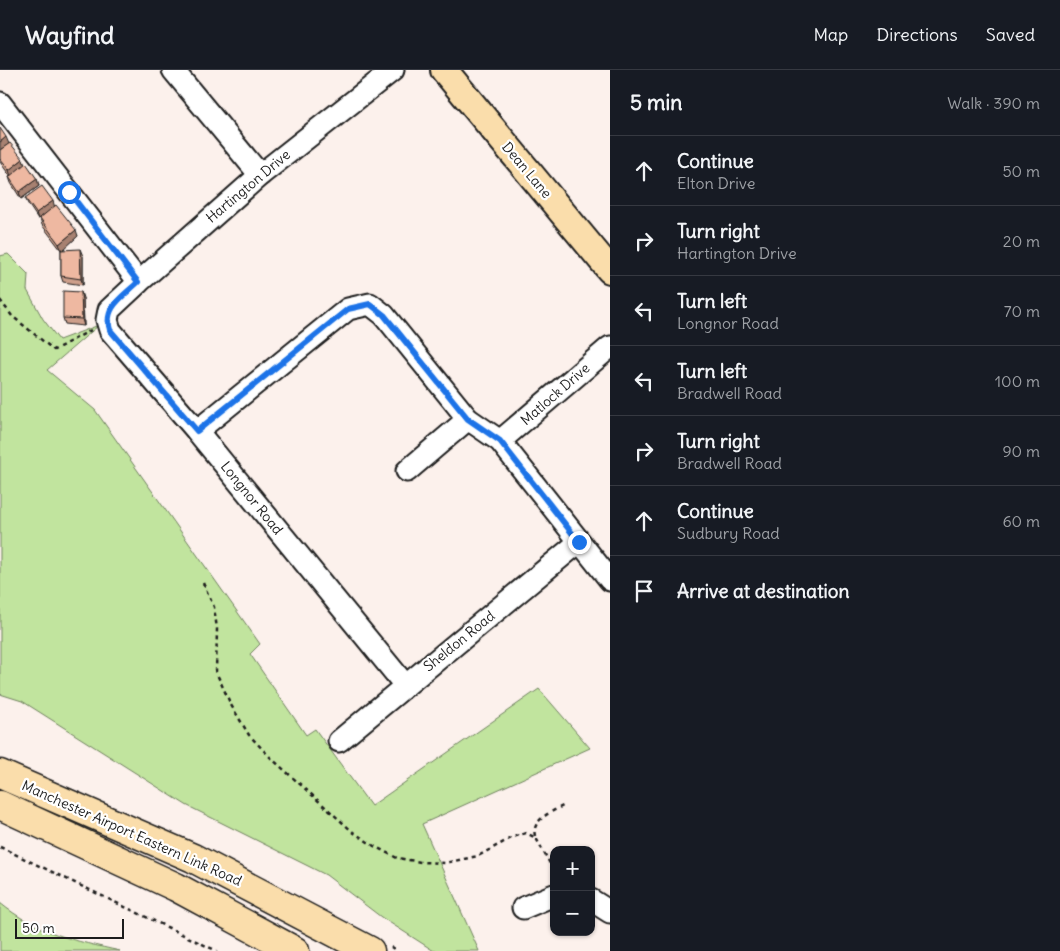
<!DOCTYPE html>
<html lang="en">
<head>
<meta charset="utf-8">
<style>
  :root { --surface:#171b24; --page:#242831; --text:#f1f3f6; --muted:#9ea1a6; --line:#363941 }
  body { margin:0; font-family:Delius,sans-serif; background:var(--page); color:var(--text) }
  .controls { position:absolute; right:15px; bottom:15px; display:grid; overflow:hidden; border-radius:10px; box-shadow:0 1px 4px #0004 }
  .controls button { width:45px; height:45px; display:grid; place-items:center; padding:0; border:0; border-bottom:1px solid var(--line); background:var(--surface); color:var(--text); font:25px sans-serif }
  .scale { position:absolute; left:15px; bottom:12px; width:109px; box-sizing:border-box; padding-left:5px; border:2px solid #1c1c1c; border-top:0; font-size:14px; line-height:18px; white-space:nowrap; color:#1c1c1c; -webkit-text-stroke:4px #fff; paint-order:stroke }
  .stop { position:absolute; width:15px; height:15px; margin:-11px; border:4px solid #1a73e8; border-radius:50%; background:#fff }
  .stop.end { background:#1a73e8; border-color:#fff; box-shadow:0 1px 5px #0008 }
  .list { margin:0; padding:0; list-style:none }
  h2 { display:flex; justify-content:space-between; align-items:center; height:65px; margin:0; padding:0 20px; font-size:21px }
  h2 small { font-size:16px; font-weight:400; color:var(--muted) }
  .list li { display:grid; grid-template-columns:32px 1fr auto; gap:15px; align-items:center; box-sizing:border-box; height:70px; padding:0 20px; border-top:1px solid var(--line) }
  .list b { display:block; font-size:19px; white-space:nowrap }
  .list p { margin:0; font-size:16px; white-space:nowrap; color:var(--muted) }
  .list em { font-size:16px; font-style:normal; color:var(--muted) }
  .icon { flex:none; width:28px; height:28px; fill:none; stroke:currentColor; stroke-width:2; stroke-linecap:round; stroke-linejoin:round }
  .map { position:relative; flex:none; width:610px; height:881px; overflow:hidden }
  header { display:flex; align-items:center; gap:30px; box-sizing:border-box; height:70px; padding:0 25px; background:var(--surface); border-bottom:1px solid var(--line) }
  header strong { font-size:24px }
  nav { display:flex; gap:28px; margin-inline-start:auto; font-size:18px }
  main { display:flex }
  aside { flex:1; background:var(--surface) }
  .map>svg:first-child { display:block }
  .green { fill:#c1e49e; stroke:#6e805d }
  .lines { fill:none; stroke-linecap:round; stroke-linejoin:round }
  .minor-casing { stroke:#1c1c1c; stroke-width:25 }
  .major-casing { stroke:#1c1c1c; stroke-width:30 }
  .highway-casing { stroke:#1c1c1c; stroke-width:31 }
  .path { stroke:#1c1c1c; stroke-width:2.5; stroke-dasharray:4 4; stroke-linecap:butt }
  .minor { stroke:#fff; stroke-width:21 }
  .major { stroke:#faddab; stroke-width:26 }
  .highway { stroke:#faddab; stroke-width:28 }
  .wall { fill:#cd9e8a; stroke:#1c1c1c }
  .shaded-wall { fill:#a78171; stroke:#1c1c1c }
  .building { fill:#eeb8a1; stroke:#1c1c1c }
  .route { stroke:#1a73e8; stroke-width:6 }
  .labels { text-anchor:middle; stroke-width:4.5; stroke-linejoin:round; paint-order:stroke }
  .street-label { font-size:14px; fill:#1c1c1c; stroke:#fff }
</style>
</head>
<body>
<header>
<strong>Wayfind</strong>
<nav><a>Map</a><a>Directions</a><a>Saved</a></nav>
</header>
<main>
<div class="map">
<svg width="610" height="881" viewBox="0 0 610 881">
  <rect width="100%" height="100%" fill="#fcf1ec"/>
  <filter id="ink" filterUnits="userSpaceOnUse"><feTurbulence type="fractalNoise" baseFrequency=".02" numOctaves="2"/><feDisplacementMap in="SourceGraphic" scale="10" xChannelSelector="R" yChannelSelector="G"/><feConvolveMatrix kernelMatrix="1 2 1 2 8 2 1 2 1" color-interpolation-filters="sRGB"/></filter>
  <g filter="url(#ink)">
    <g class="green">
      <polygon points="8,184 28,204 27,220 43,249 59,270 99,255 47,300 95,340 260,574 250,584 306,665 315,659 371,736 539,619 590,678 422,754 479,881 434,881 381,847 326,805 186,735 22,631 0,624 0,186"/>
      <path d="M0,833c37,30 75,38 120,48h-120z"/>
    </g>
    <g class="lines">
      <defs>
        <g id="minor">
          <polyline points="173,0 260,105"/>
          <polyline points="393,0 260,105 139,212 109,240 107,250 110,260 197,361 405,615"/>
          <polyline points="0,33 139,212"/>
          <polyline points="197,361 348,239 370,234 384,245 468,349 500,371 610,510"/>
          <polyline points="500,371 610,277"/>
          <polyline points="407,401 468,349"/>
          <polyline points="339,671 579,472"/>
          <polyline points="591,830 610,842"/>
          <polyline points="523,838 554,825"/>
        </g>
        <polyline id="major" points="444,0 610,200"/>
        <g id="highway">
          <polyline points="0,704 193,788 370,881"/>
          <polyline points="0,735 176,817 295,881"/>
        </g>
      </defs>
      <use href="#minor" class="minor-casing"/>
      <use href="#major" class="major-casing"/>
      <use href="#highway" class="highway-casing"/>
      <g class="path">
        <polyline points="0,230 12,246 54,280 93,259"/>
        <polyline points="203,513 214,537 217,559 216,602 231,635 249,665 271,688 353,762 374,776 397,788 421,792 445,793 478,786 513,767 526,763 536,768 554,801"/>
        <path d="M535,766c-4,-16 16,-24 28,-30"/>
        <polyline points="0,777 217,881"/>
        <polyline points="391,877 397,881"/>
      </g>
      <use href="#minor" class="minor"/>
      <use href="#major" class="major"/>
      <use href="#highway" class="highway"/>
    </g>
    <g class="wall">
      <polygon points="0,80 23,89 25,94 37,109 39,116 21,129 11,113 9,107 10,106 0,92"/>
      <polygon points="25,128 55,136 78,166 62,180 83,186 83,215 63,212 61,206 61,180 42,155 40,148 38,149 28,134"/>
      <polygon points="83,228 84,256 65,254 63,248"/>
    </g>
    <g class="shaded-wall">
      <polygon points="6,67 9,74 0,80 0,72"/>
      <polygon points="23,89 25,96 11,107 9,100"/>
      <polygon points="37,109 39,116 21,129 19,122"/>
      <polygon points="53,131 55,138 38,149 36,143"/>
      <polygon points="76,160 78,166 62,181 59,174"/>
      <polygon points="80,179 83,186 83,215 81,209"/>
      <polygon points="81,222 83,228 84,256 82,249"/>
    </g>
    <g class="building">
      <polygon points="0,58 6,67 0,72"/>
      <polygon points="10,73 23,89 9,100 0,89 0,80"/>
      <polygon points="26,93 37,109 19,122 9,107"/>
      <polygon points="42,116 53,131 36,143 25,128"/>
      <polygon points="56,135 76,160 59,174 40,148"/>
      <polygon points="80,179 81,209 61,206 61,180"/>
      <polygon points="63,221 81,222 82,249 63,248"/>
    </g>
  </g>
  <g class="lines" filter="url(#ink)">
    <path class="route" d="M69,122l69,90c-15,15 -35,25 -28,48l87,101 151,-122 22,-5 14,11 84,104 32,22 79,101"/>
  </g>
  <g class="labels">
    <g class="street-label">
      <text transform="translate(527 100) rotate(50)" y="5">Dean Lane</text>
      <text transform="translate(248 116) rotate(-40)" y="5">Hartington Drive</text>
      <text transform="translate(555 324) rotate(-41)" y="5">Matlock Drive</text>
      <text transform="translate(252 428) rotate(51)" y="5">Longnor Road</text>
      <text transform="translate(459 571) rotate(-39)" y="5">Sheldon Road</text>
      <text transform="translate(132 763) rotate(24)" y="5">Manchester Airport Eastern Link Road</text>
    </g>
  </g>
</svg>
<div class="controls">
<button>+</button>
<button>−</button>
</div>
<div class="scale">50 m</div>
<div class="stop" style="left:69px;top:122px"></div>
<div class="stop end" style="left:579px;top:472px"></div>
</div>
<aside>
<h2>5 min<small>Walk · 390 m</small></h2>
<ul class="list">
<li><svg class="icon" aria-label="ahead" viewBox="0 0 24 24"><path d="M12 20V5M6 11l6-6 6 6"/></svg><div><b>Continue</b><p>Elton Drive</p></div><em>50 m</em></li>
<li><svg class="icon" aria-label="right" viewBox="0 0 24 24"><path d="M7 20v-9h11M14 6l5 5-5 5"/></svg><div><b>Turn right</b><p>Hartington Drive</p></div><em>20 m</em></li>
<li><svg class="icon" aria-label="left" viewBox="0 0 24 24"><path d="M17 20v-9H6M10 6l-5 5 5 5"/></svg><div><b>Turn left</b><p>Longnor Road</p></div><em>70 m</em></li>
<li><svg class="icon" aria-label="left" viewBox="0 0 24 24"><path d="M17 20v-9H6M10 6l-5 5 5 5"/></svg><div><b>Turn left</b><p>Bradwell Road</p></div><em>100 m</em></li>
<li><svg class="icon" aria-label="right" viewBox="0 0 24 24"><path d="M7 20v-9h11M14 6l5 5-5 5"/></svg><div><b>Turn right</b><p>Bradwell Road</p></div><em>90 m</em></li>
<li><svg class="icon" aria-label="ahead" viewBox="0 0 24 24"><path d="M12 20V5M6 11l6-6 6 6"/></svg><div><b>Continue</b><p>Sudbury Road</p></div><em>60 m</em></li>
<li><svg class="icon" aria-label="arrive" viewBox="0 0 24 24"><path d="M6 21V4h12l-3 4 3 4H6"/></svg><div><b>Arrive at destination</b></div></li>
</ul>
</aside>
</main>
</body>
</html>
